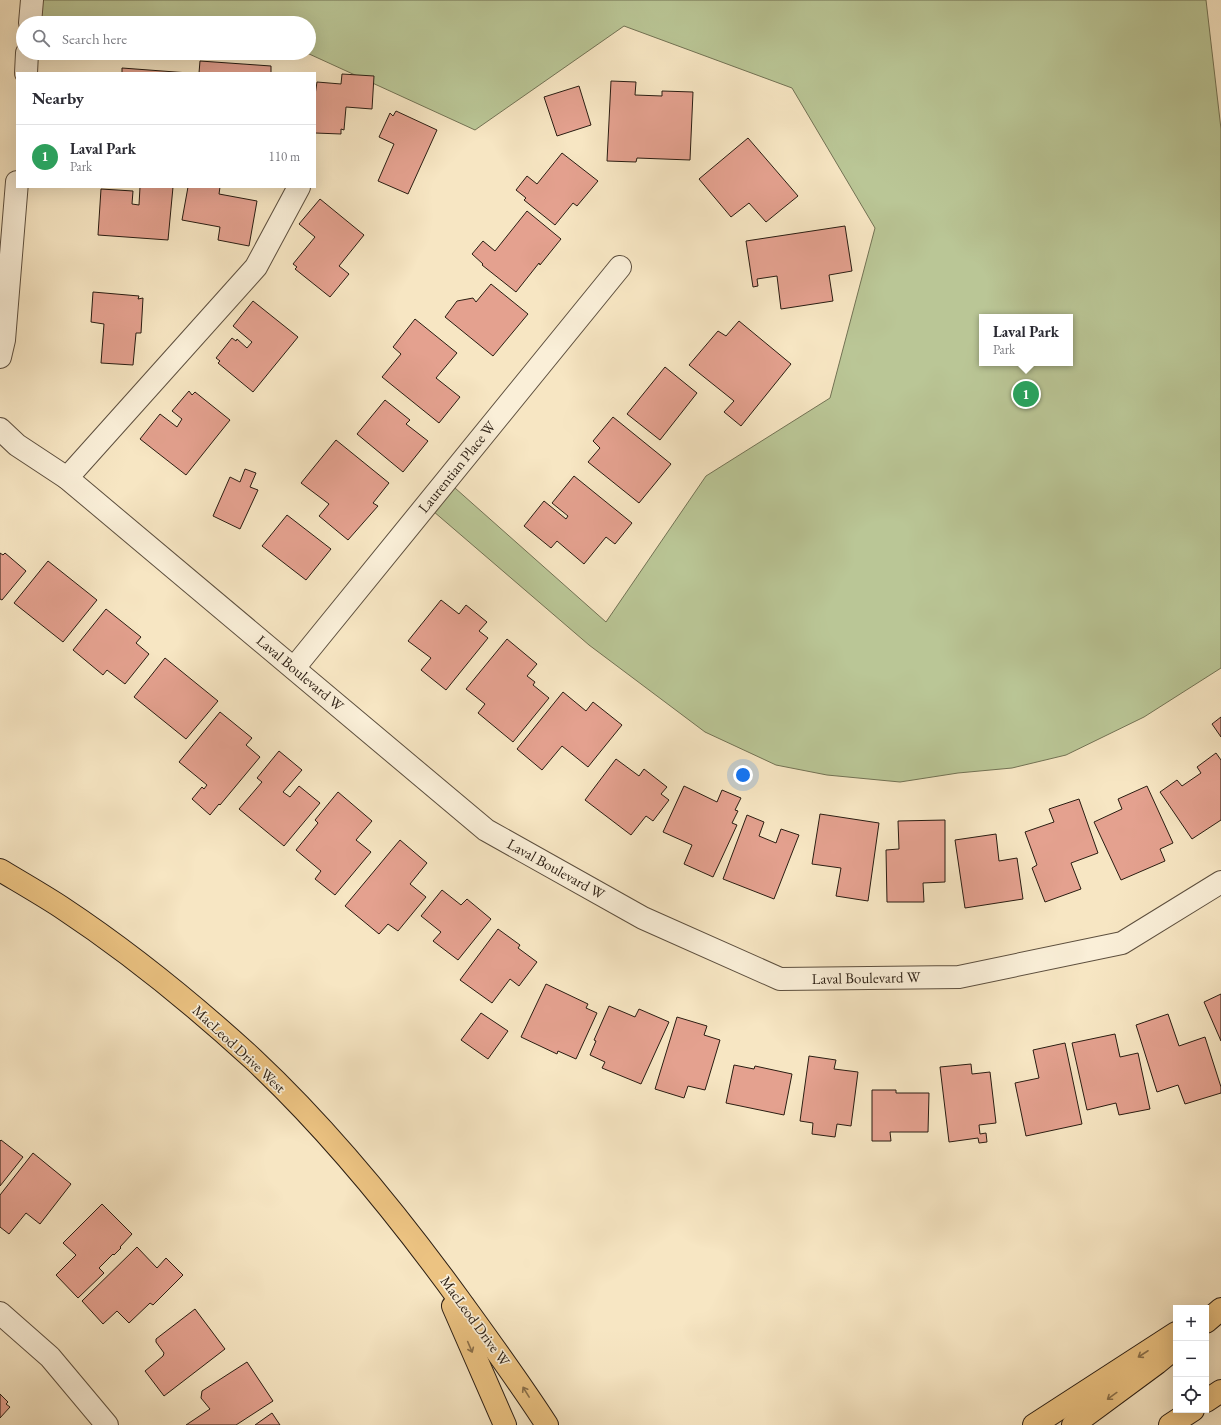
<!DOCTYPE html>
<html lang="en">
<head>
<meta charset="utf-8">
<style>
  :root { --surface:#fff; --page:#f7f7f7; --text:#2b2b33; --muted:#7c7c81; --line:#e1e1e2; --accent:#8f2418 }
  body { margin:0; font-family:"EB Garamond",serif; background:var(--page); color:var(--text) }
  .controls { position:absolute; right:12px; bottom:12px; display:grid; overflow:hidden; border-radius:0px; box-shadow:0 4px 16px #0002 }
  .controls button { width:36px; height:36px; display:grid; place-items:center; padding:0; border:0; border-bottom:1px solid var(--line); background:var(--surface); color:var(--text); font:20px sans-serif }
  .you { position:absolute; left:743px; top:775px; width:14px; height:14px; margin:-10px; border:3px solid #fff; border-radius:50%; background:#1a73e8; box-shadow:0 0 0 6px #1a73e833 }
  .badge { display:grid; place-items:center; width:26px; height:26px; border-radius:50%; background:var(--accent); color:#fff; font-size:13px; font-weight:700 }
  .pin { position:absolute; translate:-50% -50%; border:2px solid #fff; box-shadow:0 1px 4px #0006 }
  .popup { position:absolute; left:979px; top:314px; width:94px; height:52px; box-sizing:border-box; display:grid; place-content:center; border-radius:0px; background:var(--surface); filter:drop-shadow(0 1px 3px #0005); font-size:13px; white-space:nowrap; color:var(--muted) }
  .popup b { font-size:15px; color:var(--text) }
  .popup::after { content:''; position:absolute; left:50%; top:100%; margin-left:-8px; border:8px solid transparent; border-top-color:var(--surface) }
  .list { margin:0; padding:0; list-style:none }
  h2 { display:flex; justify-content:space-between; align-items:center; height:52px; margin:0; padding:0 16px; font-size:17px }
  h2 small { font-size:13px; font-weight:400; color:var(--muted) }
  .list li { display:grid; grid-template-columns:26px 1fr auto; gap:12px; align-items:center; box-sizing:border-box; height:64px; padding:0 16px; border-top:1px solid var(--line) }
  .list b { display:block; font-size:15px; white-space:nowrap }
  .list p { margin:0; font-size:13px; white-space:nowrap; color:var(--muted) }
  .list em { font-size:13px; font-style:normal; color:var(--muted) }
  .icon { flex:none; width:22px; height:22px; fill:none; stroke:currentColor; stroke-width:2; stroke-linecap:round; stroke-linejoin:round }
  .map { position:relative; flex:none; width:1221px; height:1425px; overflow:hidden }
  .search { position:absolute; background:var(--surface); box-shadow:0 4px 16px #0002; left:16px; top:16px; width:300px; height:44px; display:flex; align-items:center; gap:10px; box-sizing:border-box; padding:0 14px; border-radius:22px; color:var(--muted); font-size:15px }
  .panel { position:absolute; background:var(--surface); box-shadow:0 4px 16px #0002; left:16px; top:72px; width:300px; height:116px; border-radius:0px }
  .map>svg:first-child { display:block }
  .green { fill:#bac696; stroke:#727254; fill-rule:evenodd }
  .building { fill:#e4a18f; stroke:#2a1d12 }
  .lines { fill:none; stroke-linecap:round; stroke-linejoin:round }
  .minor-casing { stroke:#5d4f3e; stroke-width:24 }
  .major-casing { stroke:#2a1d12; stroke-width:24 }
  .minor { stroke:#faefd8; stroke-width:22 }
  .major { stroke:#ecc382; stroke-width:22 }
  .oneway { stroke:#8b704a }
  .labels { text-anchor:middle; stroke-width:3.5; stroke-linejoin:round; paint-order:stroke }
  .street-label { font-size:15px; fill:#2a1d12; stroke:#faefd8 }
</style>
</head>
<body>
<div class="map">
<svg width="1221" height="1425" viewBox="0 0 1221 1425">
  <rect width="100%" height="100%" fill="#f7e6c3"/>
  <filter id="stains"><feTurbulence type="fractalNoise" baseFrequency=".005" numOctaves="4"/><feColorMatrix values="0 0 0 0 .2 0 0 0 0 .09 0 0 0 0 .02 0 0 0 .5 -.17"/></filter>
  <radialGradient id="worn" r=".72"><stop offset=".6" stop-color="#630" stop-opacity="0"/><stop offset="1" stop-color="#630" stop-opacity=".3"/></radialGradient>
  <path class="green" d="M32,0h1174l15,129v539l-77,49 -78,38 -54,13 -54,5 -58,9 -73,-7 -51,-10 -71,-33 -116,-87 -163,-140 20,-25 160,142 100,-146 124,-78 45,-170 -83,-140 -168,-62 -149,104 -168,-77h2v-30h-279zM982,317h88v46h-88z"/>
  <g class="building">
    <polygon points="200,61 271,66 271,73 199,73"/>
    <polygon points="122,68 189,73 122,73"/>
    <polygon points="342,74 374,76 372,109 346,107 344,130 341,129 341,134 315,133 315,95 317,82 341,84"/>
    <polygon points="611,81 636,82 635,95 662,96 662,91 693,92 690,160 637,158 636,162 607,161"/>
    <polygon points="579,86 591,125 557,136 544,97"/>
    <polygon points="396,111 437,130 408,194 378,181 394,144 379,137 390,113 393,116"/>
    <polygon points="748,138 798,196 766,222 749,203 731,217 699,179"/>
    <polygon points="562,153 598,181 577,206 573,203 555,225 524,200 526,198 516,190 527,176 537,184"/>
    <polygon points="140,187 173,187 168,240 98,235 101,189 133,191 132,204 139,205"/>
    <polygon points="188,187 220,187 219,194 257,201 249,246 218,240 220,227 182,220"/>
    <polygon points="320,199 364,235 339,266 349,274 330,297 295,269 297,267 293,264 315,237 299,224"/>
    <polygon points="527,211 561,239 540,265 539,263 516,292 482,265 483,264 472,254 483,241 495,251"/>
    <polygon points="845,226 852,271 829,275 833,301 781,309 777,276 757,279 758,286 753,287 746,241"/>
    <polygon points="491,284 528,314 493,356 445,317 457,301 473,298 476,302"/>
    <polygon points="93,292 139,296 138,299 143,298 141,333 136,333 133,365 101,363 104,324 91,322"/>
    <polygon points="253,301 298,337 253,392 218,363 220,361 216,358 232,338 236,341 237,339 247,348 252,342 233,326"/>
    <polygon points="415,319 457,353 436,378 460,397 439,423 382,377 401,354 393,347"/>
    <polygon points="739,321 791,364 741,426 724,412 734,401 689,365 718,331 726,336"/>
    <polygon points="665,367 697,393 660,440 627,414"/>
    <polygon points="189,391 192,395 195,392 230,420 186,475 140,439 160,414 177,427 182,419 172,411"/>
    <polygon points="385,400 410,420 406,424 428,441 403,472 357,434"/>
    <polygon points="613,417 671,464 639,503 588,462 600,448 593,441"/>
    <polygon points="336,440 389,483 373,503 378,506 348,540 319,516 329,504 301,483"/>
    <polygon points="245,469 256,473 250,487 258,490 240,529 213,516 230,477 240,482"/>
    <polygon points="574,476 632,523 615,544 606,537 584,564 557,541 551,548 524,526 544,501 566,519 568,516 552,503"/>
    <polygon points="287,515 331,549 306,580 262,546"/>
    <polygon points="0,553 3,555 5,553 26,571 2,600 0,599"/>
    <polygon points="48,561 97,600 63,642 14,603"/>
    <polygon points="441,600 459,614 466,605 487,622 479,631 488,638 446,690 421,670 431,658 408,641"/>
    <polygon points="106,609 141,637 136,643 149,654 125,684 107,670 103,675 73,650"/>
    <polygon points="507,639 537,664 527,676 535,682 533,685 549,698 513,742 478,713 485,704 466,689"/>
    <polygon points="165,658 218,701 186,739 134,697"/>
    <polygon points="563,692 586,711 593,702 622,725 588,767 562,746 542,770 517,749"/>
    <polygon points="220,712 252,738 246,745 260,757 220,805 219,804 210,815 192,799 202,787 204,789 207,785 179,762"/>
    <polygon points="1221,717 1221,737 1212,724"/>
    <polygon points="279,751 302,770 283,792 290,797 299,786 320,803 284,846 239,809 262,782 257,778"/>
    <polygon points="1216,753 1221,760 1221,820 1192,839 1160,792 1177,780 1182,786 1201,773 1197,767"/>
    <polygon points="616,759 639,776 644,769 667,787 661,794 669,800 653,821 646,816 631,835 585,800"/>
    <polygon points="684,786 717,802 722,790 741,798 735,810 738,811 732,823 737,825 713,877 684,864 692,845 663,832"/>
    <polygon points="1147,786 1173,843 1160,849 1165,861 1121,880 1094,822 1122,809 1118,799"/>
    <polygon points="338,792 372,821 356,840 371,852 335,895 315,879 321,871 296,850 318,823 315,820"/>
    <polygon points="1079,799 1098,853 1071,863 1081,889 1045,902 1032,868 1037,865 1025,832 1054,822 1049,809"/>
    <polygon points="820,814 879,823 868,901 836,896 841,868 812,864"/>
    <polygon points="747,815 764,822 759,836 776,843 781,829 799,835 774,899 723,879"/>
    <polygon points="945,820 945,882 923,883 924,902 887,902 886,850 899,849 898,821"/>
    <polygon points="996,834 999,861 1017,858 1023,899 965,908 955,840"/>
    <polygon points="400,840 427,863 410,884 426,897 398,931 388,924 379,934 345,906"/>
    <polygon points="442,890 461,905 467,899 491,919 458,960 433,941 441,932 421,916"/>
    <polygon points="498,929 520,945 518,948 537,962 519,986 510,979 492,1003 460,980"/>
    <polygon points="546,984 588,1004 586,1008 597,1013 576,1059 558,1051 557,1054 521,1037"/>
    <polygon points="1221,994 1221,1041 1204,1002"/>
    <polygon points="609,1006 635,1017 639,1009 669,1022 641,1084 602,1068 605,1062 590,1055 596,1041 594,1040"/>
    <polygon points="481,1013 508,1031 488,1059 461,1040"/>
    <polygon points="1168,1014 1179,1046 1205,1037 1221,1087 1221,1093 1185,1104 1178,1085 1157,1092 1136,1025"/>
    <polygon points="677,1017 707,1026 704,1035 720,1040 705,1090 688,1086 684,1098 655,1089"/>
    <polygon points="1115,1034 1120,1057 1138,1053 1150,1109 1119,1115 1116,1103 1087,1110 1072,1043"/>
    <polygon points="1065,1043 1082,1124 1026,1136 1015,1083 1039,1078 1033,1050"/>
    <polygon points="809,1056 836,1060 834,1069 858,1072 851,1126 837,1124 835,1137 812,1134 813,1123 800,1121"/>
    <polygon points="971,1064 972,1074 990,1072 996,1123 979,1125 980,1134 986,1133 987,1142 979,1143 978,1138 949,1142 940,1067"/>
    <polygon points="734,1065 754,1069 755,1066 792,1074 784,1115 726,1103"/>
    <polygon points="872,1090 896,1090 896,1093 929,1093 928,1132 890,1132 891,1141 872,1141"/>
    <polygon points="1,1140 23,1157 0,1186 0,1141"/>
    <polygon points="33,1153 71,1184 40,1224 26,1213 9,1234 0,1227 0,1195"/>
    <polygon points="102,1204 132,1234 120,1247 121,1248 114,1255 113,1254 99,1268 104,1273 78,1298 56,1275 76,1255 63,1243"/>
    <polygon points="137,1247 157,1268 166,1258 183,1275 153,1305 150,1303 129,1323 117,1311 103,1324 82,1301"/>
    <polygon points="195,1309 225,1349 164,1396 145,1371 163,1356 164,1353 156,1342 156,1339"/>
    <polygon points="247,1362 273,1401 236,1425 186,1425 210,1409 201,1398 202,1391"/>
    <polygon points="0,1394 8,1402 6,1404 10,1407 0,1418"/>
    <polygon points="272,1413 280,1425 255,1425"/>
  </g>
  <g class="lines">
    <defs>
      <g id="minor">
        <polyline points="30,23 32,0"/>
        <polyline points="26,73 27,53"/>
        <polyline points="0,357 4,340 17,182"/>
        <polyline points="0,429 17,445 67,478 486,830 643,918 780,979 959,977 1122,943 1221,882"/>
        <polyline points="67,478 256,267 299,187"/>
        <polyline points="294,668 620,267"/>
        <polyline points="0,1313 50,1357 107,1425"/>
      </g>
      <g id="major">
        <path d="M0,870c20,12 41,24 61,37 68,45 132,97 192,152 78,73 145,156 208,243 29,40 59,81 86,123"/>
        <polyline points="453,1306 505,1425"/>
        <polyline points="1206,1322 1221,1309"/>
        <polyline points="1206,1401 1221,1391"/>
        <polyline points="1034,1425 1176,1333"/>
        <polyline points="1073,1425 1157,1363 1174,1349"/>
        <polyline points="1170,1425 1193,1410"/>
      </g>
    </defs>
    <use href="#minor" class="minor-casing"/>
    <use href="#major" class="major-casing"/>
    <use href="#minor" class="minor"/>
    <use href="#major" class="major"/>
  </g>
  <defs><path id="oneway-shaft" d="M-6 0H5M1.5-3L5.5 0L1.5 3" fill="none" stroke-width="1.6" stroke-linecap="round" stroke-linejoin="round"/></defs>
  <g class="oneway">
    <use href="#oneway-shaft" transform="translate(470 1347) rotate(67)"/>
    <use href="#oneway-shaft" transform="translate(1143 1354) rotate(147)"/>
    <use href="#oneway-shaft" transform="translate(526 1392) rotate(-122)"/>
    <use href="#oneway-shaft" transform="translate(1112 1396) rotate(144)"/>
  </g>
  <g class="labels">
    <g class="street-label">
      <text transform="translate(457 467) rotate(-51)" y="5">Laurentian Place W</text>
      <text transform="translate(300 673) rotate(40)" y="5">Laval Boulevard W</text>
      <text transform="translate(556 869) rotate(29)" y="5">Laval Boulevard W</text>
      <text transform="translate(866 978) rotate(-1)" y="5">Laval Boulevard W</text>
      <text transform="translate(239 1049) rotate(43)" y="5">MacLeod Drive West</text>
      <text transform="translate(475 1321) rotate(54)" y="5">MacLeod Drive W</text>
    </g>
  </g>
  <rect width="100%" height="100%" filter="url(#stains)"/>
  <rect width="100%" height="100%" fill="url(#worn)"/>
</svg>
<div class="controls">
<button>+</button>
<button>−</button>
<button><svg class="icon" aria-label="locate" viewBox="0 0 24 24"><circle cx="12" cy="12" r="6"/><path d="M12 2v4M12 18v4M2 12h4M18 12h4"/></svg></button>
</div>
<div class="you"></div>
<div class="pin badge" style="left:1026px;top:394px;background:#2e9e5b">1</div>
<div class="popup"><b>Laval Park</b>Park</div>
<div class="search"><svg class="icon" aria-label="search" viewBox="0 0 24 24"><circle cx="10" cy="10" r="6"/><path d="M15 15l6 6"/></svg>Search here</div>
<section class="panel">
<h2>Nearby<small></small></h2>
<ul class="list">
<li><span class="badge" style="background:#2e9e5b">1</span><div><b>Laval Park</b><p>Park</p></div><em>110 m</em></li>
</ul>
</section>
</div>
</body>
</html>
